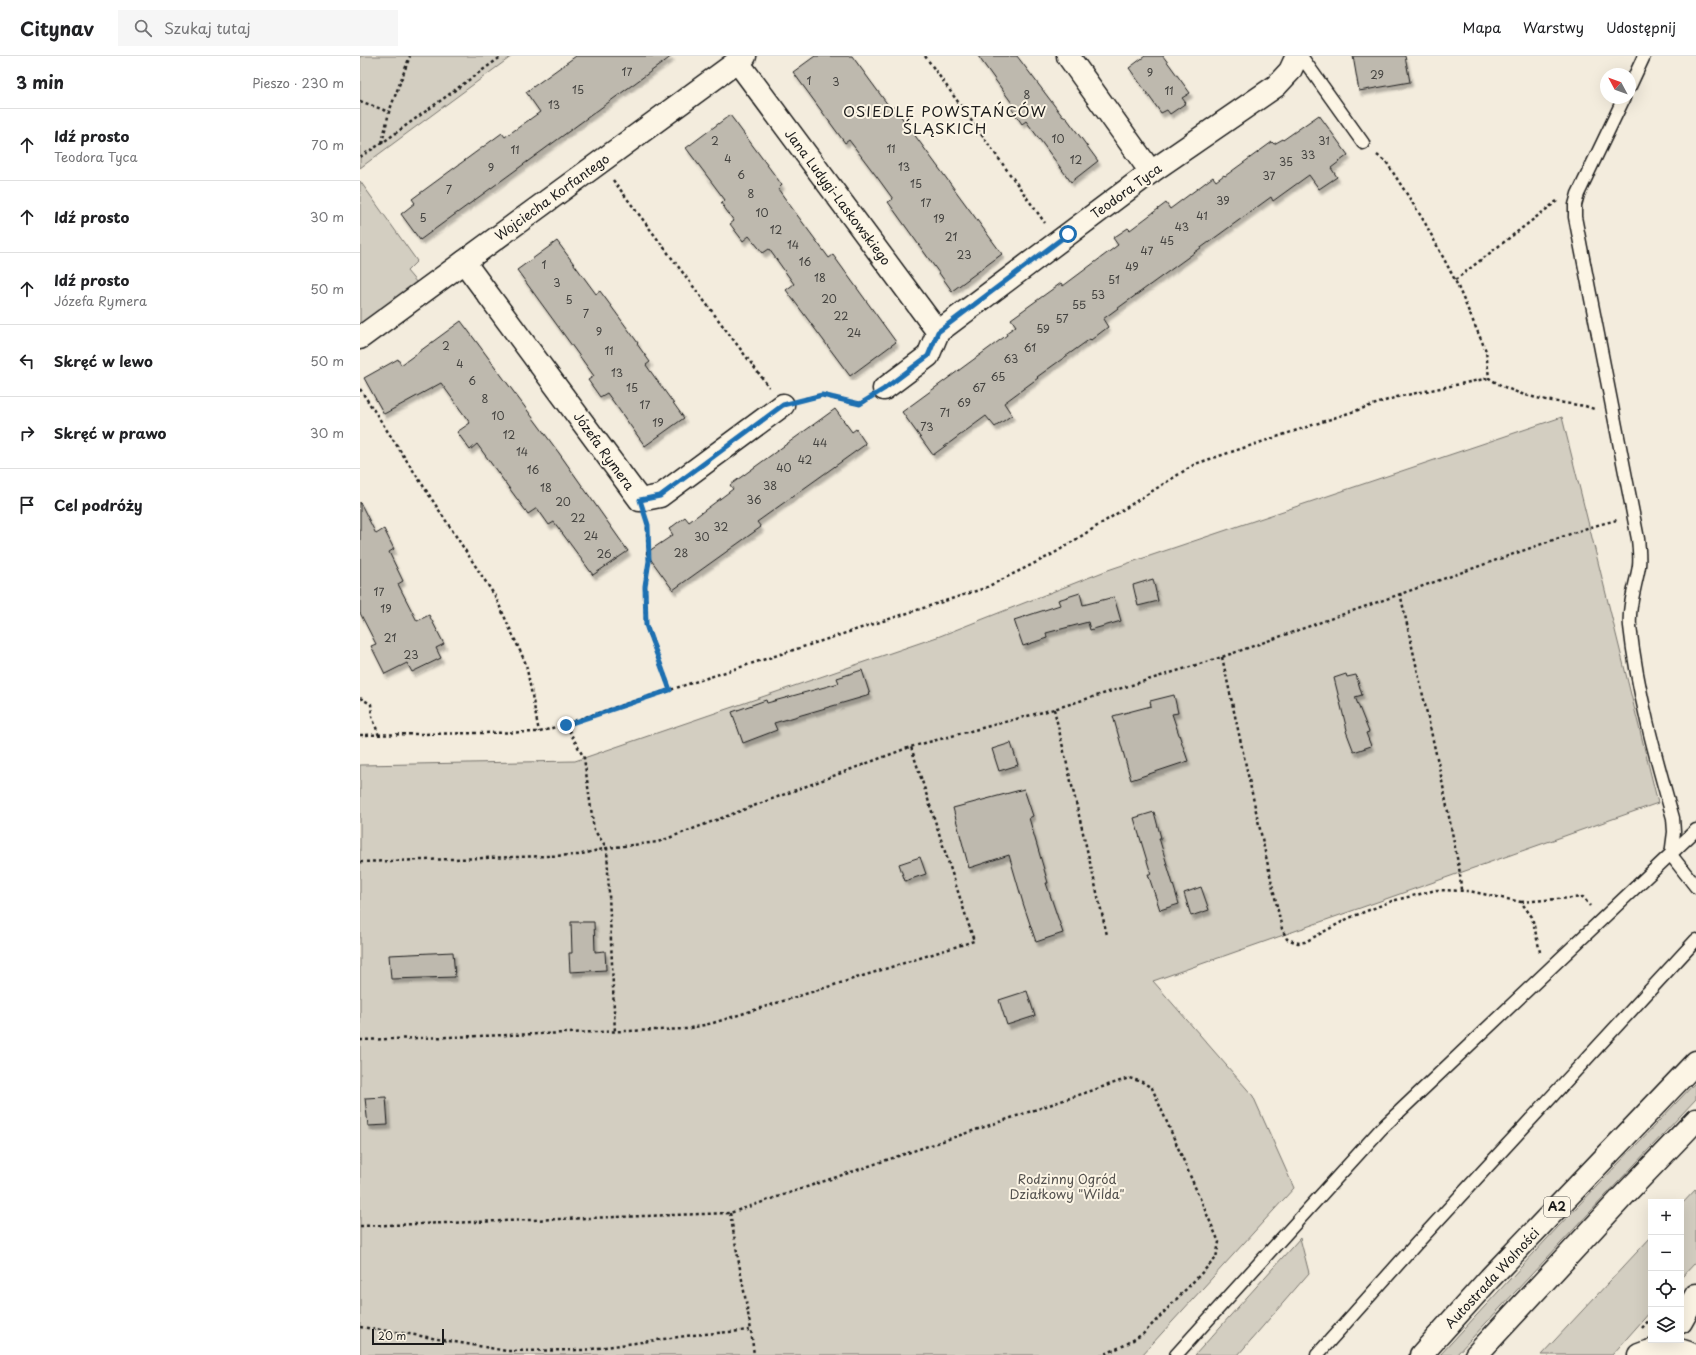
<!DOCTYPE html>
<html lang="pl">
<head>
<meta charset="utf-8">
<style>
  :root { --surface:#fff; --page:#f6f6f6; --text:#202124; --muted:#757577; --line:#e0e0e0 }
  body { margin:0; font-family:"Playpen Sans",sans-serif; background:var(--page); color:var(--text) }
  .controls { position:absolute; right:12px; bottom:12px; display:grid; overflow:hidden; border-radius:0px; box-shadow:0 4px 16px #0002 }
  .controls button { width:36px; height:36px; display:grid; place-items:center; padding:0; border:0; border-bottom:1px solid var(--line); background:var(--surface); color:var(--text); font:20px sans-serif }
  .compass { position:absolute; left:1240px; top:12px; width:36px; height:36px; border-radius:50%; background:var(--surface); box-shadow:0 4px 16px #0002; rotate:311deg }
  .scale { position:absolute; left:12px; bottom:10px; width:72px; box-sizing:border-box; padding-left:4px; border:2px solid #1c1c1c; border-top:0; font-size:11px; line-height:14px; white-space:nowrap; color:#1c1c1c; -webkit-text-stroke:3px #fcf5e5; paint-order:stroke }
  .stop { position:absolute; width:12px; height:12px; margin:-9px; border:3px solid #1f6fb2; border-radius:50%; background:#fff }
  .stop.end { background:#1f6fb2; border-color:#fff; box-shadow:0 1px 4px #0008 }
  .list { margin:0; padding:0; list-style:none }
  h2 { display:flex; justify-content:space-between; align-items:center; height:52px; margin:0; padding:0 16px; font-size:17px }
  h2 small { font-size:13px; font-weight:400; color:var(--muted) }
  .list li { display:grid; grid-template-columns:26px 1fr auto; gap:12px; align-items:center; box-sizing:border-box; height:72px; padding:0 16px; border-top:1px solid var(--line) }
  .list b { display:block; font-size:15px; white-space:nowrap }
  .list p { margin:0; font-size:13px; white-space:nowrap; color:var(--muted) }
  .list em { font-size:13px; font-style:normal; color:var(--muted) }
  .icon { flex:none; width:22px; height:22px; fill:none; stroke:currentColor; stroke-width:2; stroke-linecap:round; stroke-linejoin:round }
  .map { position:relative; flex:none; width:1336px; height:1299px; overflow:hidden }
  header { display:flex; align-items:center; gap:24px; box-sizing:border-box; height:56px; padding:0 20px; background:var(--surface); border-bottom:1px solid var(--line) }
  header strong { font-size:19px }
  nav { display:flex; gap:22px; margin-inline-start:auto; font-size:14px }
  .search { width:280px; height:36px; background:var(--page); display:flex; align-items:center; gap:10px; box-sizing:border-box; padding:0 14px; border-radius:0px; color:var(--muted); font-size:15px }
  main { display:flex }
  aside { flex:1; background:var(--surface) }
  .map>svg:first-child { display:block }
  .green { fill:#d3cec1; stroke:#78756e }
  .building { fill:#beb9ae; stroke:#1c1c1c; filter:url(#shadow) }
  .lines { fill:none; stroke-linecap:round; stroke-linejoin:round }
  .lane-casing { stroke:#1c1c1c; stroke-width:15 }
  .street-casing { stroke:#1c1c1c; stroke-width:25 }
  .secondary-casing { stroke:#1c1c1c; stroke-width:25 }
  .highway-casing { stroke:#1c1c1c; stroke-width:25 }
  .path { stroke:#1c1c1c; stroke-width:2.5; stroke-dasharray:3 3; stroke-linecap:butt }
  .lane { stroke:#fcf5e5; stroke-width:12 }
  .street { stroke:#fcf5e5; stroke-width:22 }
  .secondary { stroke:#fcf5e5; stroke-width:22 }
  .highway { stroke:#fcf5e5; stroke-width:22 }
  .route { stroke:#1f6fb2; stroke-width:5 }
  .labels { text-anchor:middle; stroke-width:4; stroke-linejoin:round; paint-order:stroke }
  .number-label { font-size:11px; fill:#444340 }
  .shield { fill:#fcf5e5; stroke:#5f5d58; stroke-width:1 }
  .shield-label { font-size:12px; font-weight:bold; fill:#1c1c1c }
  .street-label { font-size:13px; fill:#1c1c1c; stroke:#fcf5e5 }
  .park-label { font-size:13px; fill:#53514e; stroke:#fcf5e5 }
  .quarter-label { font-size:15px; letter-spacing:1px; fill:#1c1c1c; stroke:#fcf5e5 }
</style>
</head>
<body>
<header>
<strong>Citynav</strong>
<div class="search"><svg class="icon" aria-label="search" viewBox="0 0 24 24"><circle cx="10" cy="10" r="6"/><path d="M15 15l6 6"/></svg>Szukaj tutaj</div>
<nav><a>Mapa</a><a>Warstwy</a><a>Udostępnij</a></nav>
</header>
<main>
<aside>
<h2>3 min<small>Pieszo · 230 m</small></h2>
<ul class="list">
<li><svg class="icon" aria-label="ahead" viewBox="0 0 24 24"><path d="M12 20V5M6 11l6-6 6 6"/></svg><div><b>Idź prosto</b><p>Teodora Tyca</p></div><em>70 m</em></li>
<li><svg class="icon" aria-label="ahead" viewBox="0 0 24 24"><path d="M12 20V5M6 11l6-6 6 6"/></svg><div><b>Idź prosto</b></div><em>30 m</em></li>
<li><svg class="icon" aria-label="ahead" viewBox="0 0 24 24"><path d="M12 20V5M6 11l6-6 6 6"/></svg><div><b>Idź prosto</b><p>Józefa Rymera</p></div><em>50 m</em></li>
<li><svg class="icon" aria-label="left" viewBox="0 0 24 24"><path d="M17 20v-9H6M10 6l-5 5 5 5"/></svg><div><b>Skręć w lewo</b></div><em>50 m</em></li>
<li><svg class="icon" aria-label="right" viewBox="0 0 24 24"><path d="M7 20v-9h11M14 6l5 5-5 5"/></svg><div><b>Skręć w prawo</b></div><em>30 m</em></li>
<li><svg class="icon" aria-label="arrive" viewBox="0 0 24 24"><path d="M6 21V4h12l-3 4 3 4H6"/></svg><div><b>Cel podróży</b></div></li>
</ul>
</aside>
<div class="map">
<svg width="1336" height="1299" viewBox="0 0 1336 1299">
  <defs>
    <filter id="shadow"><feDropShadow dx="2.5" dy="4.5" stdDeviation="1" flood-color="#0004"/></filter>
  </defs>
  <rect width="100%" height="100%" fill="#f3ecdd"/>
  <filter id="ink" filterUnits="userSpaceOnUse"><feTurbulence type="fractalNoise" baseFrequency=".025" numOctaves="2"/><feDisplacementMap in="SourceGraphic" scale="8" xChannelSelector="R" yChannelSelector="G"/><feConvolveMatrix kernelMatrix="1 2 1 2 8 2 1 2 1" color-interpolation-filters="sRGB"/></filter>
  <g filter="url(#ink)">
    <g class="green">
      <polygon points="0,0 152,0 0,112"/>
      <polygon points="0,125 57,205 47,215 57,227 0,269"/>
      <polygon points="1202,361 1298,747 793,925 893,1040 934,1132 782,1299 0,1299 0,709 215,705 580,580 748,514"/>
      <polygon points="1336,1026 1336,1043 1096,1299 1080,1299 1197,1172"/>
      <polygon points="1336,1133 1336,1206 1321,1222 1321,1149"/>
      <polygon points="1291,1181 1291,1255 1252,1299 1181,1299"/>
      <polygon points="940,1182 949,1217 878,1299 835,1299"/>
    </g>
    <g class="building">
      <polygon points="216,0 312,0 60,184 41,158 55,147 52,143 142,77 145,81 180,56 166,36"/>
      <polygon points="455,0 492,0 531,53 534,51 642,198 592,235 528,146 533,143 517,121 489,84 485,87 433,16"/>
      <polygon points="618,0 657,0 703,61 705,60 738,105 711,126 666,65 662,68 651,52 654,50"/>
      <polygon points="785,0 803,0 830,37 822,42 826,47 810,58 807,54 801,57 769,12"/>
      <polygon points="993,0 1045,0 1050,26 999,35"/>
      <polygon points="370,59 422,129 418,133 443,167 469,202 473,199 536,286 490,320 426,234 434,228 409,193 403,197 389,180 383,185 370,168 374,165 361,147 365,144 326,92"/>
      <polygon points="959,59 988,99 971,112 977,121 959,133 949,119 913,145 911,141 743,263 748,271 731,284 730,283 677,321 678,322 644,347 652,359 635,371 626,360 573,399 542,356 647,279 646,277 656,270 651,263 701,227 703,230 758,189 753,182 768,172 770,174 806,147 810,153 853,121 856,125 864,119 865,120 912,86 914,88 923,83 923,84"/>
      <polygon points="197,185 236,238 240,235 278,287 277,288 290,306 286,309 324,362 285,390 247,337 240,341 228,324 234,320 157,214"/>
      <polygon points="101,265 199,397 268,495 233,519 194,466 189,469 177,452 168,458 117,388 110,394 97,376 110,367 81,327 24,358 4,322 38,303 41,309"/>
      <polygon points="475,353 492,376 496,373 506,388 397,466 401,471 313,534 286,497 313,479 309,473 325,461 329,466 373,433 370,429"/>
      <polygon points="0,446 16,478 24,473 34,493 29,496 43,525 38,528 57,565 69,559 84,588 76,592 81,602 52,616 47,607 25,618 11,590 16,588 0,557"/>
      <polygon points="793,523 798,545 778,550 773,529"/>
      <polygon points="720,537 723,549 754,541 761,565 730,574 728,566 686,577 687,582 663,590 654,564 700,549 698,544"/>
      <polygon points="502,614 510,639 414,667 417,674 383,687 372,656 406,644 407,647 479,627 477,622"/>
      <polygon points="986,618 987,621 996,619 1002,639 995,641 1009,676 1006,677 1011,690 994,696 986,675 987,674 974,622"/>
      <polygon points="814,639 818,657 812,658 828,705 771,724 753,660 791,650 790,645"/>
      <polygon points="651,687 658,709 639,715 632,693"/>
      <polygon points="664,733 673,760 669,762 688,827 686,827 703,877 676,886 663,847 649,799 609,812 593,752"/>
      <polygon points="794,756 801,782 799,782 819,848 800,854 788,818 791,818 774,762"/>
      <polygon points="560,801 566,818 545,825 539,808"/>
      <polygon points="841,831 849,854 831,860 824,837"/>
      <polygon points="211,866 234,866 235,896 245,895 246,914 210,916 209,897 212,897"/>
      <polygon points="93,896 95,921 31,923 29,899"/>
      <polygon points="667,935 675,960 647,969 639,944"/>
      <polygon points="26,1041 28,1069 8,1070 5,1042"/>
    </g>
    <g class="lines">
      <defs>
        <g id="lane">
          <polyline points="941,0 1003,87"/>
          <polyline points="1270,30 1284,0"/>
          <path d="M1264,42l-46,96 -3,11v12l63,322c1,9 2,18 1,27 -3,19 -11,40 -9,60 7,65 25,129 43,192l1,14 -3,23 25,32"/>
          <polyline points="816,1299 1021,1073 1336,774"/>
          <polyline points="957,1299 1057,1187 1336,884"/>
        </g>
        <g id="street">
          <polyline points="708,0 791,116"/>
          <polyline points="377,5 578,276"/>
          <polyline points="104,206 280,444 300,440 423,349"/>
          <polyline points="0,282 385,0"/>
          <polyline points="524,333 568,300 578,276 791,116 916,30 930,15 937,0"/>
        </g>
        <g id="secondary">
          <polyline points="1321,1266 1336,1239"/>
          <path d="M1279,1299c19,-8 36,-9 54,0"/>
        </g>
        <g id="highway">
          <polyline points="1061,1299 1130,1222 1336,1006"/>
          <polyline points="1116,1299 1266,1137 1336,1064"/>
        </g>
      </defs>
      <use href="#lane" class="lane-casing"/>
      <use href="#street" class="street-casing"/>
      <use href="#secondary" class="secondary-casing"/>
      <use href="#highway" class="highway-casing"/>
      <g class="path">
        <polyline points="565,0 685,167"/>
        <polyline points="0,45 29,56"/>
        <polyline points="22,87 29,56 50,0"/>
        <path d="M1017,99l10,8 37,58 31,59 31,71 3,27c29,20 62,23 96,28l9,3"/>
        <polyline points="0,101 22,87 142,0"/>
        <polyline points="253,124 409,331"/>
        <polyline points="1095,224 1197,145"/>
        <polyline points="0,333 135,540 166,608 179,676"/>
        <polyline points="445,343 462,339 500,348 505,345"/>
        <polyline points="287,465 289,505 285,530 286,569 310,634"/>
        <polyline points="1040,537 1081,720 1100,817 1101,835"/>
        <polyline points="862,601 922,873 927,883 938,887 945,886 989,862 1032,845 1076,834 1109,835 1161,846 1172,861 1180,896"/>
        <polyline points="0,642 11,648 12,660 19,680"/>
        <polyline points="694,653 747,879"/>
        <polyline points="206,669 224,702 234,774 247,792 255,977"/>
        <polyline points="0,679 180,676 625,532 693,498 835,408 1037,341 1129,322"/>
        <polyline points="0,806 218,799 247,792 298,786 550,691 694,653 862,601 1230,471 1257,464"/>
        <polyline points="1161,846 1223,841 1230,850"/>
        <polyline points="0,984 326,973 353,967 614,885 551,691"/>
        <polyline points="370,1157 391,1274 394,1299"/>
        <polyline points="0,1170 370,1157 769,1022 782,1026 792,1032 859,1186 856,1202 783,1278 765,1289 743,1299"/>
        <polyline points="0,1271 49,1278 147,1295 224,1294 333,1279 391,1274"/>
        <polyline points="1282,1272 1291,1262"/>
      </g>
      <use href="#lane" class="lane"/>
      <use href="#street" class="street"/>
      <use href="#secondary" class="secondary"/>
      <use href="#highway" class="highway"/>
    </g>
  </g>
  <g class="lines" filter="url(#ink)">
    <polyline class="route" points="206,669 310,634 286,569 285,530 289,505 288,469 280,444 300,440 423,349 462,339 500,348 524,333 568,300 578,276 708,178"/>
  </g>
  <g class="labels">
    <g class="number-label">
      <text x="267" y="20">17</text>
      <text x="790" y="21">9</text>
      <text x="1017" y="23">29</text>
      <text x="449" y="29">1</text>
      <text x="476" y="30">3</text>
      <text x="218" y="38">15</text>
      <text x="809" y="39">11</text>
      <text x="667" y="43">8</text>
      <text x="194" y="53">13</text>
      <text x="698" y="87">10</text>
      <text x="355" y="89">2</text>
      <text x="964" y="89">31</text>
      <text x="531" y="97">11</text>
      <text x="155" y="98">11</text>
      <text x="948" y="103">33</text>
      <text x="368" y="107">4</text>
      <text x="716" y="108">12</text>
      <text x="926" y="110">35</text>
      <text x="544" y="115">13</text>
      <text x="131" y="116">9</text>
      <text x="381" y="123">6</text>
      <text x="909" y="124">37</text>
      <text x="556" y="132">15</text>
      <text x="89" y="138">7</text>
      <text x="391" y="142">8</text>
      <text x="863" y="149">39</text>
      <text x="566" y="151">17</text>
      <text x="402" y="161">10</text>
      <text x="842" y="164">41</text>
      <text x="63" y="166">5</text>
      <text x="579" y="167">19</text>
      <text x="822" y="175">43</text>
      <text x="416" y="178">12</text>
      <text x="591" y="185">21</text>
      <text x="807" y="189">45</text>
      <text x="433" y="193">14</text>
      <text x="787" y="199">47</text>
      <text x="604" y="203">23</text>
      <text x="445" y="210">16</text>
      <text x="184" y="213">1</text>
      <text x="772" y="215">49</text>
      <text x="460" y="226">18</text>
      <text x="754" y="228">51</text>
      <text x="197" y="231">3</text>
      <text x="738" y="243">53</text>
      <text x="469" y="247">20</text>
      <text x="209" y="248">5</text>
      <text x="719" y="253">55</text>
      <text x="226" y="262">7</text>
      <text x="481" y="264">22</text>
      <text x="702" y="267">57</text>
      <text x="683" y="277">59</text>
      <text x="239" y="280">9</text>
      <text x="494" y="281">24</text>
      <text x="86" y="294">2</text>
      <text x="670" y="296">61</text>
      <text x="249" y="299">11</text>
      <text x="651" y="307">63</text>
      <text x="100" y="312">4</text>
      <text x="257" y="321">13</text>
      <text x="638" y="325">65</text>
      <text x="112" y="329">6</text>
      <text x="272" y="336">15</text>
      <text x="619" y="336">67</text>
      <text x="125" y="347">8</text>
      <text x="604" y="351">69</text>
      <text x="285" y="353">17</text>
      <text x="585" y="361">71</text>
      <text x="138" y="364">10</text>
      <text x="298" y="371">19</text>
      <text x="567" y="375">73</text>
      <text x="149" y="383">12</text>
      <text x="460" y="391">44</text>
      <text x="162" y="400">14</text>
      <text x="445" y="408">42</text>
      <text x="424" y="416">40</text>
      <text x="173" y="418">16</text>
      <text x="410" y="434">38</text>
      <text x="186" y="436">18</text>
      <text x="394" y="448">36</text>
      <text x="203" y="450">20</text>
      <text x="218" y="466">22</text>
      <text x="361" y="475">32</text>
      <text x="231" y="484">24</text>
      <text x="342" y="485">30</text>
      <text x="321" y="501">28</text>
      <text x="244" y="502">26</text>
      <text x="19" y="540">17</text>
      <text x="26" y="557">19</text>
      <text x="30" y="586">21</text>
      <text x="51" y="603">23</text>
    </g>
    <rect class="shield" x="1184" y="1141" width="26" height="20" rx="3"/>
    <g class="shield-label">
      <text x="1197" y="1155">A2</text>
    </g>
    <g class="street-label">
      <text transform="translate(766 135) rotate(-36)" y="5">Teodora Tyca</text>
      <text transform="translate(192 141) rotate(-36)" y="5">Wojciecha Korfantego</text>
      <text transform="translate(478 141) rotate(53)" y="5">Jana Ludygi-Laskowskiego</text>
      <text transform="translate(244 395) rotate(54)" y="5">Józefa Rymera</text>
      <text transform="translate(1132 1222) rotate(-47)" y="5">Autostrada Wolności</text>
    </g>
    <g class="park-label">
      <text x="707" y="1128">Rodzinny Ogród<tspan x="707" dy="15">Działkowy "Wilda"</tspan></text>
    </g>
    <g class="quarter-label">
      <text x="585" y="61">OSIEDLE POWSTAŃCÓW<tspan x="585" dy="17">ŚLĄSKICH</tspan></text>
    </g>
  </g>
</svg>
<div class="controls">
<button>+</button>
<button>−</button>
<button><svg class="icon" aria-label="locate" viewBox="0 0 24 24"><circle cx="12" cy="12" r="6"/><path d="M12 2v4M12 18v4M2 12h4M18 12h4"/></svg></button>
<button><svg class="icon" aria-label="layers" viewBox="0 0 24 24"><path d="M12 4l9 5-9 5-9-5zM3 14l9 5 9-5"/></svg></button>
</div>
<svg class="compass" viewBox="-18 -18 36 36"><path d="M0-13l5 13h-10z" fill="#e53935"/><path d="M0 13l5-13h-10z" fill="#757577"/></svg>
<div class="scale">20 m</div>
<div class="stop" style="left:708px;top:178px"></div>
<div class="stop end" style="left:206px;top:669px"></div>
</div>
</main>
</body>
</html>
